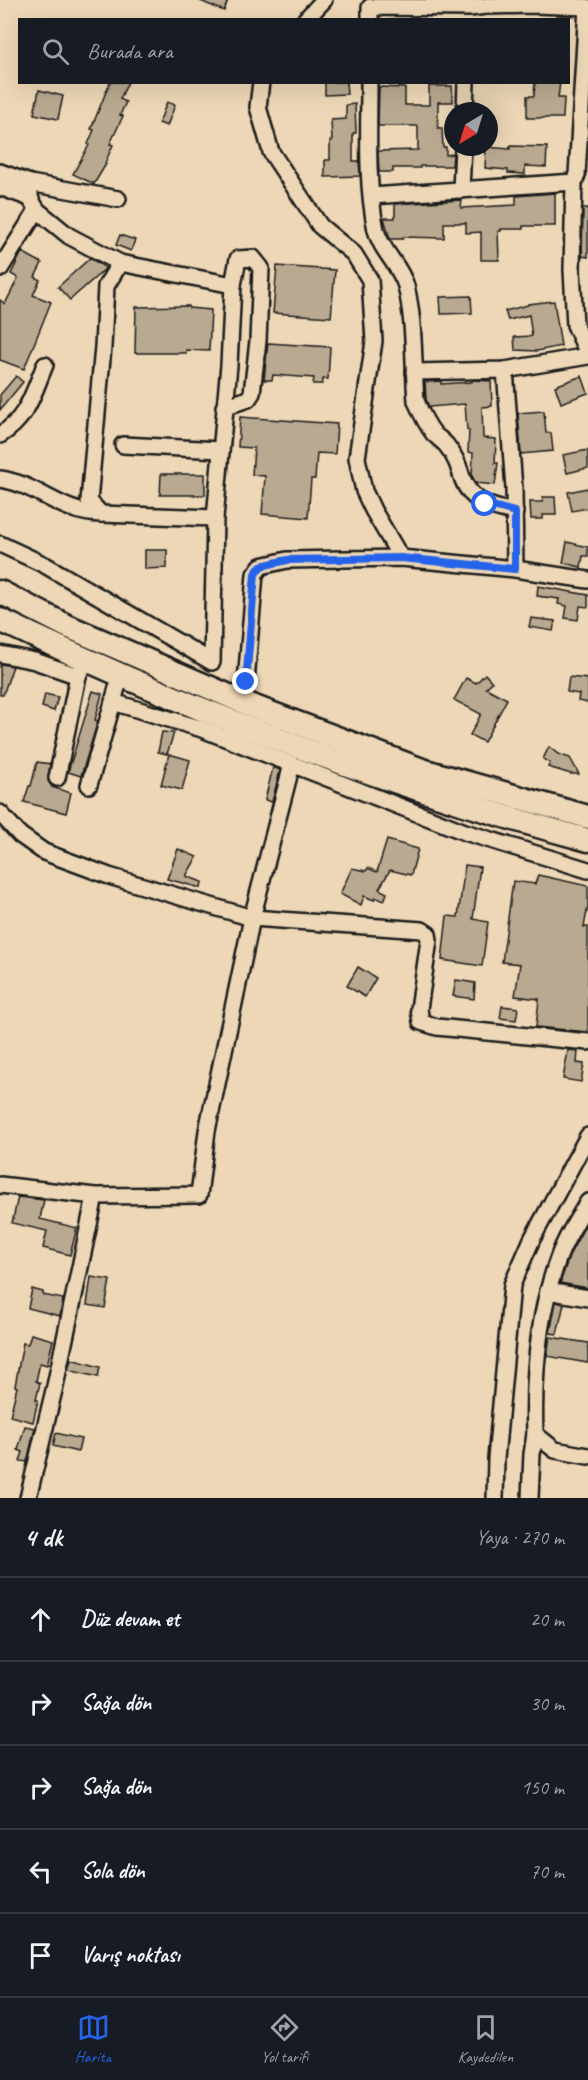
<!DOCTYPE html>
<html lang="tr">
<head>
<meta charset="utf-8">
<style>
  :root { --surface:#171b24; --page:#242831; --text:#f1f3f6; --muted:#9ea1a6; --line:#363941; --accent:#2563eb }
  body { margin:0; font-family:Caveat,sans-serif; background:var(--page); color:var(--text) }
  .compass { position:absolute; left:444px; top:102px; width:54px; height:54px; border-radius:50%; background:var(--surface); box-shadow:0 6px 24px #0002; rotate:218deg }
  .stop { position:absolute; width:18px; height:18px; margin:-14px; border:4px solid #2563eb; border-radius:50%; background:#fff }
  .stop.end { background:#2563eb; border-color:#fff; box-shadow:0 2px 6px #0008 }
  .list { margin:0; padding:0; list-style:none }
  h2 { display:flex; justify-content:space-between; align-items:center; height:78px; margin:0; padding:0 24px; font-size:26px }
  h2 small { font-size:20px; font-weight:400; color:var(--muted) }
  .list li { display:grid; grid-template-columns:39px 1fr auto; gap:18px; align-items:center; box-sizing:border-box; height:84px; padding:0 24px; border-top:2px solid var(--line) }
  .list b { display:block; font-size:22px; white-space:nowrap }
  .list em { font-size:20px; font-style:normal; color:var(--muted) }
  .icon { flex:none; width:33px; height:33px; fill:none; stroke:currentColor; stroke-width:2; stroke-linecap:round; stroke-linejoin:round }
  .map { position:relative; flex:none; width:588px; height:1498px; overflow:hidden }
  .search { position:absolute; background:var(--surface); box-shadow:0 6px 24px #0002; left:18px; right:18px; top:18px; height:66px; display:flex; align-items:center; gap:15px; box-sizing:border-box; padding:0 21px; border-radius:0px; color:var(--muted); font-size:22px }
  .sheet { height:498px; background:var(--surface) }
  nav { display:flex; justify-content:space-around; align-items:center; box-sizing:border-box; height:84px; border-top:2px solid var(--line); background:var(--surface); font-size:16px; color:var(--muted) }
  nav a { display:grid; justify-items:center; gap:3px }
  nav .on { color:var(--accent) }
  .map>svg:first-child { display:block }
  .building { fill:#b9a990; stroke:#1c1c1c; stroke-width:1.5 }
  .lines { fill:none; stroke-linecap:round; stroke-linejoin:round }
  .minor-casing { stroke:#1c1c1c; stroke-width:20 }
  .highway-casing { stroke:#1c1c1c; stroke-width:27 }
  .minor { stroke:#edd7b6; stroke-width:15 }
  .highway { stroke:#edd7b6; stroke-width:22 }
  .route { stroke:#2563eb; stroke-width:8 }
</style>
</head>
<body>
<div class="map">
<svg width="588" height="1498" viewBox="0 0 588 1498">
  <rect width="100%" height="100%" fill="#edd7b6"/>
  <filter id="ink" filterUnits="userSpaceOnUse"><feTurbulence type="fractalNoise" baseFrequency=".0167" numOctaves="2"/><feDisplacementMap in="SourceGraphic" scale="12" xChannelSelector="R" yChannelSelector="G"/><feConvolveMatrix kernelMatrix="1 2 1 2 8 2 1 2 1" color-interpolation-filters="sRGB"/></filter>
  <g filter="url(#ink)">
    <g class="building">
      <polygon points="198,0 228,0 224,11"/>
      <polygon points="110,82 128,82 120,99 126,102 120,115 123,116 110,144 113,145 105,163 106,164 94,184 73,174 89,145 88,144 94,130 91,129"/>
      <polygon points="325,82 346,82 347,94 325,95"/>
      <polygon points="535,82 560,82 558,98 564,98 563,118 527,118 527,96 534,96"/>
      <polygon points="429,86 452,86 453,102 438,102 438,128 442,128 443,147 446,147 446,155 453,154 452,166 420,166 420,168 393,168 393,172 379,172 378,151 418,150 418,126 378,126 379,87 405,88 405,105 429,105"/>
      <polygon points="39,90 63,96 58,119 34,114"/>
      <polygon points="167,102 175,105 167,126 159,123"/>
      <polygon points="355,104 356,133 353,133 353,161 359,161 360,176 325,177 325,160 330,160 330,141 332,141 331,120 346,119 346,105"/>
      <polygon points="510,146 547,147 546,167 525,166 525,174 508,173 508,170 485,168 486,147 510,149"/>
      <polygon points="555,193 555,226 523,226 523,229 501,229 501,231 498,231 499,260 481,260 481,232 466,233 466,223 444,223 444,238 403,237 403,239 390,239 384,218 395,218 395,204 462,200 461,208 516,205 516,196"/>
      <polygon points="583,208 588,208 588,257 582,256"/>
      <polygon points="120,235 135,240 131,251 116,245"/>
      <polygon points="22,252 42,263 35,277 40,280 33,295 51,302 24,369 0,360 0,300 5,304 18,278 11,274"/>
      <polygon points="90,258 106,268 70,300 58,287"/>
      <polygon points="277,266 335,270 331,317 273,313"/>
      <polygon points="471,296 472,313 441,314 440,297"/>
      <polygon points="554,301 561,346 537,351 515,350 514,337 532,336 529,315 508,320 505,311 528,305 528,304"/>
      <polygon points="189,306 189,308 211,310 209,351 186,350 186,353 135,353 136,307"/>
      <polygon points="268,343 330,347 328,379 323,379 322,384 313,384 314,378 273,375 272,380 264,380"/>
      <polygon points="16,376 23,382 0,410 0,395"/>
      <polygon points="582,376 588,393 561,403 555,386"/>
      <polygon points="472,380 491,381 492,406 482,407 483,438 496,439 495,463 498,463 495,485 476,483 472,476 473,453 468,452 469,430 467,430 465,404 429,407 426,399 425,382 441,381 441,384 472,382"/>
      <polygon points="544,411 546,433 551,433 553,451 521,454 518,413"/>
      <polygon points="240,417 337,424 335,454 317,453 315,479 311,479 308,518 262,514 265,476 252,475 254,448 238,447"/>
      <polygon points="588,450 588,468 567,473 563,455"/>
      <polygon points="161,474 205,474 205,495 160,495"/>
      <polygon points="588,488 588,508 572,511 568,492"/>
      <polygon points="542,497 555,497 556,515 543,515 543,519 531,519 530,502 543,502"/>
      <polygon points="567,542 588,547 588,556 583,556 581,567 563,563"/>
      <polygon points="145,550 167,550 167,568 145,569"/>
      <polygon points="538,586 588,595 588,607 580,606 578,620 565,618 567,606 558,604 559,599 537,596"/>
      <polygon points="531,618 555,621 553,631 529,627"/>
      <polygon points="0,664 13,666 3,695 0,695"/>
      <polygon points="485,674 492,682 486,688 507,699 484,742 470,735 481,714 454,700 466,678 476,683"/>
      <polygon points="569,677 588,679 588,703 578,701 579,694 567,692"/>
      <polygon points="93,691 102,694 95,720 98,721 81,776 68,772"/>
      <polygon points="45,694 58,697 54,711 42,707"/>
      <polygon points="162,732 174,733 167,754 158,752"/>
      <polygon points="549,747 558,754 570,758 579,774 571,774 548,767 550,763 543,759"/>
      <polygon points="169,754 190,760 182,790 161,785"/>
      <polygon points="37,762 50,764 48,780 52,787 71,793 66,813 24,802 29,786 31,786"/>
      <polygon points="273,767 280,770 272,802 265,800"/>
      <polygon points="387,840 418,849 411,875 390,870 379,889 387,893 384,901 375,897 374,900 364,896 361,905 340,894 352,868 366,871 368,868 377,872"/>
      <polygon points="178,849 197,857 186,876 202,882 201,888 167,879"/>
      <polygon points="465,865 480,867 473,919 488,922 482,966 442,960 447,916 458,917"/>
      <polygon points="538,875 588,886 588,906 584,927 588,927 588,1032 536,1027 539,999 515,996 520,964 502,962 513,881 535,884"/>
      <polygon points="358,967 376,978 365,997 347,986"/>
      <polygon points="456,980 475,983 474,999 453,996"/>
      <polygon points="502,1006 518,1008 516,1020 500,1018"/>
      <polygon points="568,1050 578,1051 577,1063 584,1064 581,1082 563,1079"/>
      <polygon points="18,1197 44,1200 40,1219 77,1228 70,1255 43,1248 47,1231 12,1223"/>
      <polygon points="586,1224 588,1225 588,1288 560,1283 570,1254"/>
      <polygon points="91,1277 110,1280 105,1308 87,1305"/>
      <polygon points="32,1289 43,1292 43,1295 63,1299 60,1316 28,1308"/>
      <polygon points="556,1302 564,1304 557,1334 550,1333"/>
      <polygon points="31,1334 53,1340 47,1365 40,1363 36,1381 40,1383 36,1400 38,1400 33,1422 10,1416 17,1387 15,1386 23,1343 28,1344"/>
      <polygon points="550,1337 588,1343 588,1363 547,1356"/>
      <polygon points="71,1359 100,1367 98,1377 68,1370"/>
      <polygon points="25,1426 35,1428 27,1462 20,1461 23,1452 18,1450"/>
      <polygon points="56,1433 81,1439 78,1452 53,1446"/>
    </g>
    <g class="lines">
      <defs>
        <g id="minor">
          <polyline points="305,20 324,0"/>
          <polyline points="370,20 370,7 470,8 486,6 535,5 587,7 577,175 574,182 572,270 575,325 588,354"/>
          <polyline points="261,82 258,107 271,152 320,226 354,254 370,280 374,341 357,458 364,491 373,510 401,558"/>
          <path d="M369,82c0,49 -3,100 7,148 5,21 24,35 30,56 9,37 7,77 10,115 5,12 10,23 18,33 4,4 10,8 13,12 9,11 12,22 16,34 9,23 30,28 52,32"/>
          <polyline points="465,111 466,82"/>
          <polyline points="0,172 30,183 118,199"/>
          <polyline points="30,183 30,198 37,210 69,236 120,263 233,285"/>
          <polyline points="0,187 30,198"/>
          <polyline points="461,190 463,147"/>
          <polyline points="372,196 574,182"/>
          <polyline points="120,263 106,286 103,347 89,501 101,514 215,518"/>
          <polyline points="0,269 37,210"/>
          <polyline points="505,370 514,488 515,569"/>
          <polyline points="414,372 505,370 588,356"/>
          <path d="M0,435c28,-17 33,-42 45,-70"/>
          <polyline points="123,445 220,450"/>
          <path d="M0,479c38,5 61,35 101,35"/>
          <polyline points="0,544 45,565 212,662 215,518 229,365 233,285 238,259 253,258 261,268 258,341 252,393 248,399 224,407"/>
          <polyline points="0,654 35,661 78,676 81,669"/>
          <polyline points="120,677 113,702 202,729 465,832 588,870"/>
          <polyline points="246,682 255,574 261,566 287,560 401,558 515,569 588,580"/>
          <polyline points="57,778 78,676"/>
          <polyline points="89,785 113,702"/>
          <polyline points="0,813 20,835 44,852 109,876 252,918 422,930 428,934 429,940 419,1009 421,1022 437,1027 588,1042"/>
          <polyline points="0,1185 95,1196 199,1195 207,1131 252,918 292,764"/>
          <path d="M588,1202c-11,18 -23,37 -30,57 -20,55 -25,118 -23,175l20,16 33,6"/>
          <polyline points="548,1291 588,1298"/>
          <polyline points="28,1498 55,1386 95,1196"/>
          <polyline points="495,1498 496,1459 512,1285 532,1239 588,1136"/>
          <polyline points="530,1498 532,1454 535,1434"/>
        </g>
        <g id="highway">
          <polyline points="0,592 67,626 257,708 422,770 588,817"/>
          <path d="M0,620c191,91 383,165 588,220"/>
        </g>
      </defs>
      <use href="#minor" class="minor-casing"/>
      <use href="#highway" class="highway-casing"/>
      <use href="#minor" class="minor"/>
      <use href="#highway" class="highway"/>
    </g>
  </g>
  <g class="lines" filter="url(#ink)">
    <polyline class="route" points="246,682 255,574 261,566 287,560 401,558 515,569 515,512 485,504"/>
  </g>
</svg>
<svg class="compass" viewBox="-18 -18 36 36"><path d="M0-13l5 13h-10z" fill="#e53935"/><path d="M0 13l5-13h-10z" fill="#9ea1a6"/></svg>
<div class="stop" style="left:485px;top:504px"></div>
<div class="stop end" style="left:246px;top:682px"></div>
<div class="search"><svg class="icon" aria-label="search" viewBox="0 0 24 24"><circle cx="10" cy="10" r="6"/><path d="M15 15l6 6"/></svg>Burada ara</div>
</div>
<section class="sheet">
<h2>4 dk<small>Yaya · 270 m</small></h2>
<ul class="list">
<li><svg class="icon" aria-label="ahead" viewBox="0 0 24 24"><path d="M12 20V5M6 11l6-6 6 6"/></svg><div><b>Düz devam et</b></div><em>20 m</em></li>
<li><svg class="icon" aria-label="right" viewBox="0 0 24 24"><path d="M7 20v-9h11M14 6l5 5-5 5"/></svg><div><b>Sağa dön</b></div><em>30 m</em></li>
<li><svg class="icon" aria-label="right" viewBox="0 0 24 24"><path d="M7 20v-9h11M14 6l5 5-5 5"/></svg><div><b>Sağa dön</b></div><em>150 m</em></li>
<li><svg class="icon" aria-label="left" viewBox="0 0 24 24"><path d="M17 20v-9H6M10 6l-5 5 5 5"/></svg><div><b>Sola dön</b></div><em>70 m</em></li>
<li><svg class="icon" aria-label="arrive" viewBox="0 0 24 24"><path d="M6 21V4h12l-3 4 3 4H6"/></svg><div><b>Varış noktası</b></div></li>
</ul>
</section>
<nav>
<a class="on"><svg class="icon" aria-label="map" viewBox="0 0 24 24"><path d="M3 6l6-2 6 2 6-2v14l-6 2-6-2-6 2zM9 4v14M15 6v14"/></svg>Harita</a>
<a><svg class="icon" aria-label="directions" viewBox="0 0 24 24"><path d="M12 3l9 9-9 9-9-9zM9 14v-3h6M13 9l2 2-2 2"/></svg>Yol tarifi</a>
<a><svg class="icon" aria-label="saved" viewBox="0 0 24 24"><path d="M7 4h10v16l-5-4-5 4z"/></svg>Kaydedilen</a>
</nav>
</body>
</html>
